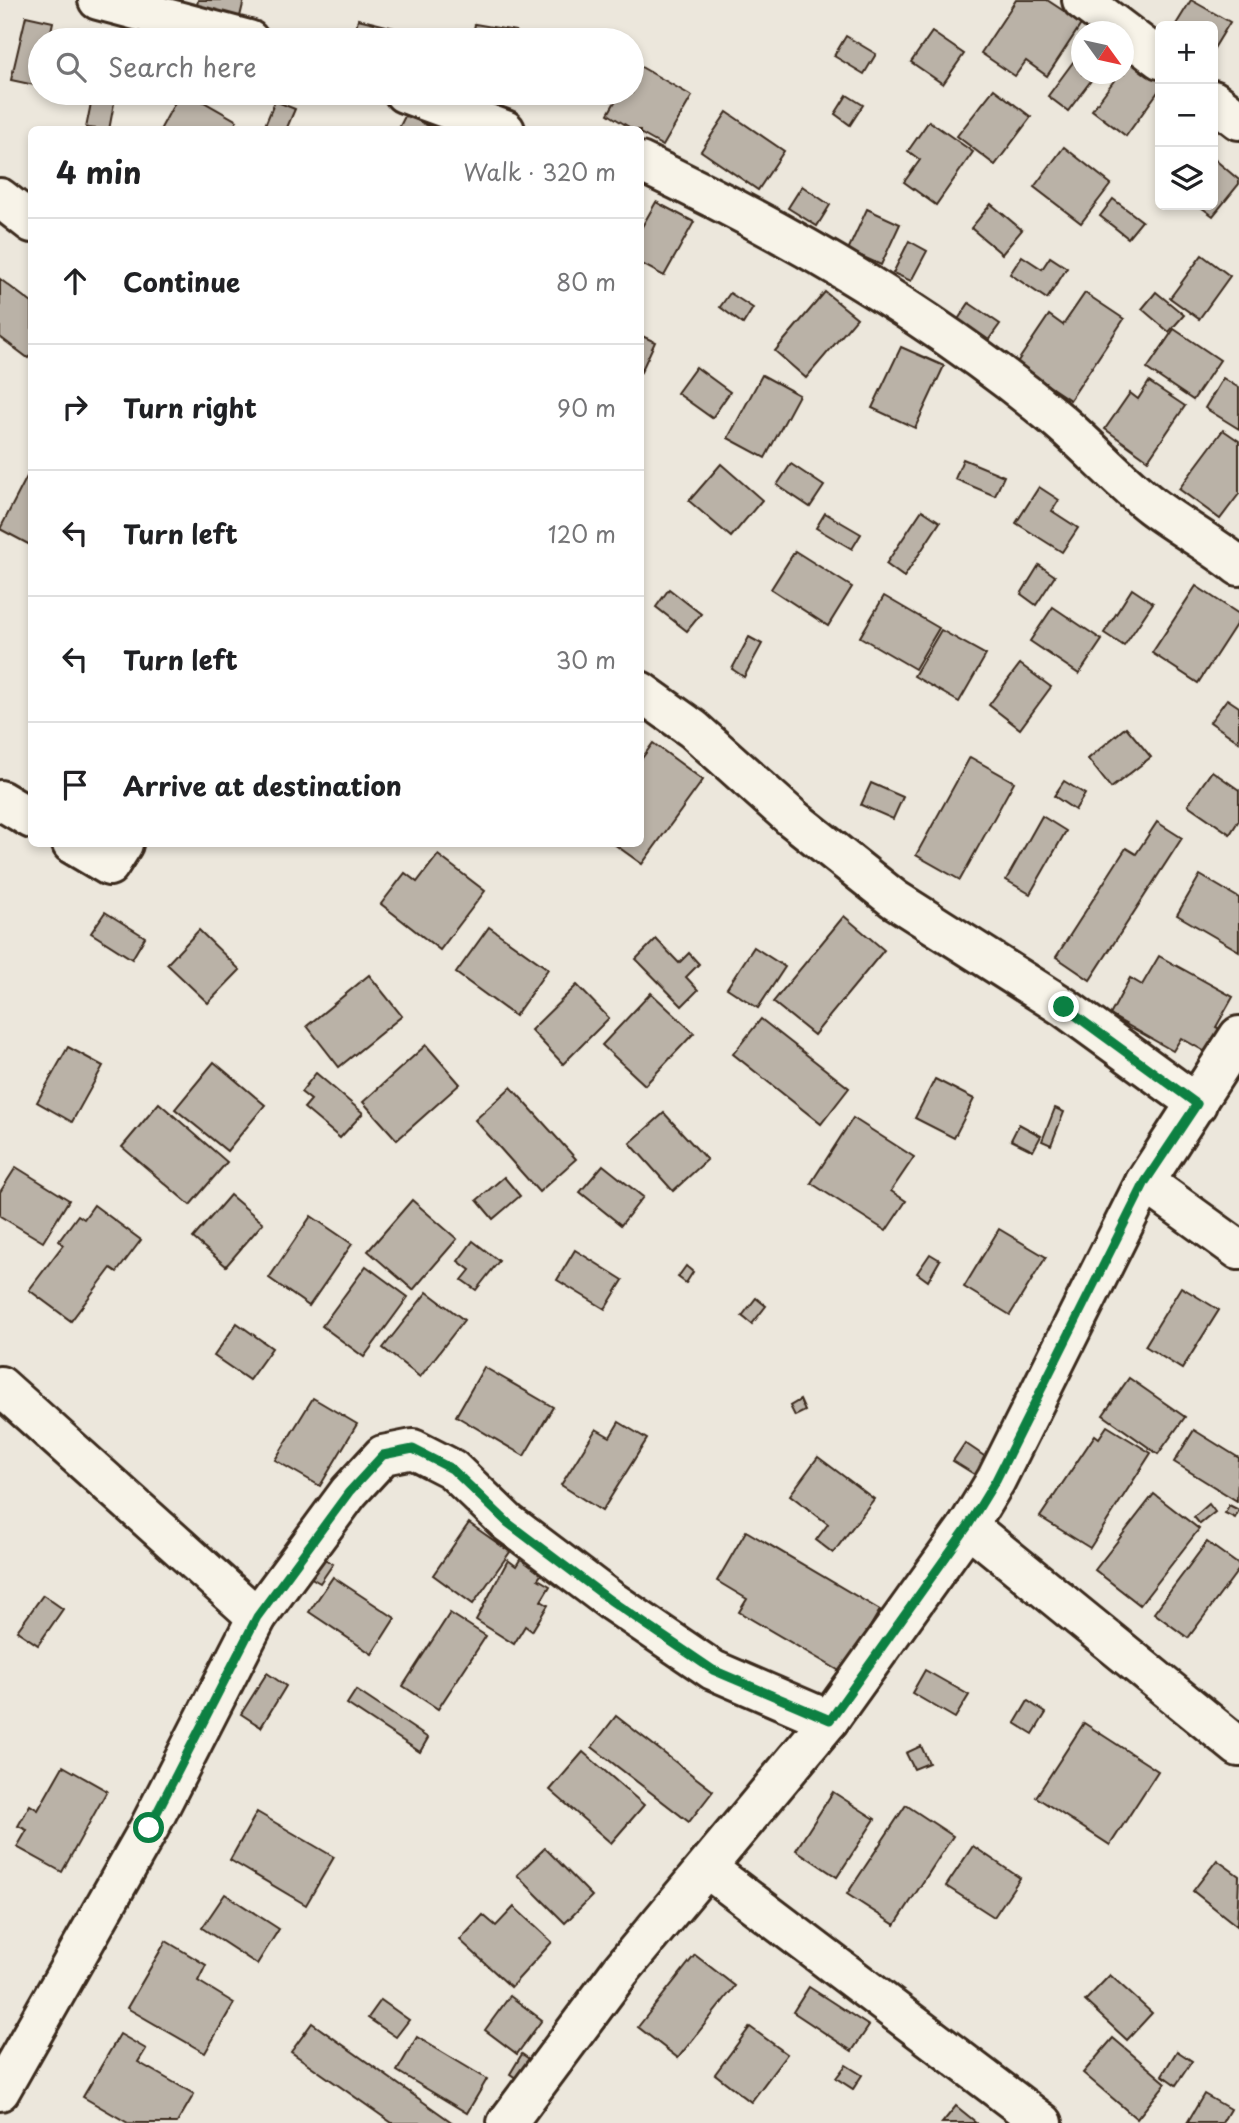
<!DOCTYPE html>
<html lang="en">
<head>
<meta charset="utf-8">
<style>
  :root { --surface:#fff; --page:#f2f2f2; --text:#202124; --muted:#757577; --line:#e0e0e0 }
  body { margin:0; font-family:"Playpen Sans",sans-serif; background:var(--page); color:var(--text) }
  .controls { position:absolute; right:21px; top:21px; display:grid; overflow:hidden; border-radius:10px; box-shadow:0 4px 10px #0003 }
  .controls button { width:63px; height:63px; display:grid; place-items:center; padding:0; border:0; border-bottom:2px solid var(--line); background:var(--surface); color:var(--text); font:35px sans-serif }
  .compass { position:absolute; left:1071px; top:21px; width:63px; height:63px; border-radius:50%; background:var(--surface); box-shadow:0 4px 10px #0003; rotate:123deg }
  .stop { position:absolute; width:21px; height:21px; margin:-16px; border:5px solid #0b8043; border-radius:50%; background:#fff }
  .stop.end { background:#0b8043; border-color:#fff; box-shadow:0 2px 7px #0008 }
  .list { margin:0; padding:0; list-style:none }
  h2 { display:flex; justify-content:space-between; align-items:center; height:91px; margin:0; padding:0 28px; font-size:30px }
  h2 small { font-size:23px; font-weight:400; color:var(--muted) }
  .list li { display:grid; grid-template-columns:46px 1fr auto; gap:21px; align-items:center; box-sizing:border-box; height:126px; padding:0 28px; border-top:2px solid var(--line) }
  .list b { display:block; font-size:26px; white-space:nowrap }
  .list em { font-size:23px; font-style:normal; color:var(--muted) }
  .icon { flex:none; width:38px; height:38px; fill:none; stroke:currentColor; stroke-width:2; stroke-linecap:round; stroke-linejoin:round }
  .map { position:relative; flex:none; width:1239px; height:2123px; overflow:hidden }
  .search { position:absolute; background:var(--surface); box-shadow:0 4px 10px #0003; left:28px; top:28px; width:616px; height:77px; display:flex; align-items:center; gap:18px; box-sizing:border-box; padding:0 24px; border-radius:38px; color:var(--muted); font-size:26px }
  .panel { position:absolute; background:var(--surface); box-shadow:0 4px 10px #0003; left:28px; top:126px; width:616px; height:721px; border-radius:10px }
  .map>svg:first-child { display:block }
  .building { fill:#bab2a7; stroke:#3b2a1e; stroke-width:2 }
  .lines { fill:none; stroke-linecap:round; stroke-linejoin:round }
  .street-casing { stroke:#3b2a1e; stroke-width:44 }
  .street { stroke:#f7f3e8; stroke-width:38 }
  .route { stroke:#0b8043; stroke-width:9 }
</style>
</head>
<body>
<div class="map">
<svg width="1239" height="2123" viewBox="0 0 1239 2123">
  <rect width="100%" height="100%" fill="#ece7dc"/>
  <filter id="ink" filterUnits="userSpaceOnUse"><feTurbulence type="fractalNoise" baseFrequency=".0143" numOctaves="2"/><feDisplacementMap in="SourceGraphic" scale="14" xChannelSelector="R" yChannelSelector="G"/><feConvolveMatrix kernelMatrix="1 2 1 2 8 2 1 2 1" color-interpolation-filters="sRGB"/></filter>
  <g filter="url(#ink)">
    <g class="building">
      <polygon points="198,0 244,0 238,25 195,16"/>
      <polygon points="1016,0 1047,0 1082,23 1047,76 1026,61 1015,76 981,53"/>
      <polygon points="1191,0 1230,22 1213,50 1213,26 1175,26"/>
      <polygon points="26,16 53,22 49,40 40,40 39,86 11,80"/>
      <polygon points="358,19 419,34 418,40 353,40"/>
      <polygon points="475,24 516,31 515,40 472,40"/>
      <polygon points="932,32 964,54 943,84 911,62"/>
      <polygon points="846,36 876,54 864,74 834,56"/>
      <polygon points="1082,50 1082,74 1096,74 1068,111 1048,96"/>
      <polygon points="1131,57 1160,79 1160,89 1126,136 1092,110 1119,74 1124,74 1124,67"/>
      <polygon points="636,64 692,96 663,146 640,133 640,130 634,130 608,114 620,93 632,93 632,72"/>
      <polygon points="994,89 1031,117 995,165 957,136"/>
      <polygon points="93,93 116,93 109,130 86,128"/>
      <polygon points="180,93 188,93 237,121 232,130 160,130"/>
      <polygon points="847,95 863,105 850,125 835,114"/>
      <polygon points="275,101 295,109 286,130 263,130"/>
      <polygon points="727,112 784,151 758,190 701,151"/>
      <polygon points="406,114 436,130 398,130"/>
      <polygon points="929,121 973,152 936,205 904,182 920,160 908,151"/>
      <polygon points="1064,147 1111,184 1081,223 1034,187"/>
      <polygon points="1213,158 1239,180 1239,184 1213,216 1198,205 1213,205"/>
      <polygon points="802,186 830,205 817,226 788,208"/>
      <polygon points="1113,199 1142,221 1128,238 1100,216"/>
      <polygon points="656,202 694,222 664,276 640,263 640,230"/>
      <polygon points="991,204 1022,230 1002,254 971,228"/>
      <polygon points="867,209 900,224 881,265 848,250"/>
      <polygon points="909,241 927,251 911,281 893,273"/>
      <polygon points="1202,255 1230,276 1199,319 1170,298"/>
      <polygon points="1022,256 1042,269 1050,257 1067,268 1047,299 1010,274"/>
      <polygon points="0,279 32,303 32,353 28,358 0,337"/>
      <polygon points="825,292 857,318 806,378 775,351"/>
      <polygon points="1156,292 1184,315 1169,332 1142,309"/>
      <polygon points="730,293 753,308 743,324 720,307"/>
      <polygon points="1085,293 1124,319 1070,400 1016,364 1049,315 1063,325"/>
      <polygon points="969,303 1000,324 987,342 957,321"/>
      <polygon points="1174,329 1220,360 1193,400 1147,369"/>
      <polygon points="640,335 655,342 641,372 640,371"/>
      <polygon points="901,347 944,366 915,428 872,408"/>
      <polygon points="696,367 730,392 712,418 677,393"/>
      <polygon points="762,375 799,395 765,458 728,438"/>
      <polygon points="1223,378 1239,388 1239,429 1205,408"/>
      <polygon points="1149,382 1185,406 1148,460 1105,429 1130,393 1138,399"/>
      <polygon points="1223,430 1239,441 1239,494 1220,519 1179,489"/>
      <polygon points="963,459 1004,476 995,496 955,479"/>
      <polygon points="721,464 762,500 731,537 689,501"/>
      <polygon points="791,464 824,486 810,507 777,485"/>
      <polygon points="32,467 32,546 0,529"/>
      <polygon points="1039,487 1059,500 1052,511 1078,528 1062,552 1016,523"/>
      <polygon points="922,510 940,522 904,577 886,564"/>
      <polygon points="825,513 861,534 852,549 816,528"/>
      <polygon points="795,551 852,587 828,626 771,589"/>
      <polygon points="1039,565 1055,576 1036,605 1021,594"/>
      <polygon points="1196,586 1239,614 1239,620 1198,683 1152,653"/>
      <polygon points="669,589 701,614 687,631 656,607"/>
      <polygon points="1132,589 1153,603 1124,646 1104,633"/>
      <polygon points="884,596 939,628 915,669 860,637"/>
      <polygon points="1053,607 1102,640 1079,674 1030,641"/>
      <polygon points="941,630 986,655 959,702 914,676"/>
      <polygon points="749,637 762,644 744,677 732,669"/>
      <polygon points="1020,664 1051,687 1020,729 989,705"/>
      <polygon points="1227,699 1239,707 1239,742 1210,722"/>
      <polygon points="1126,727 1151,757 1111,788 1088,759"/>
      <polygon points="653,743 703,780 642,864 614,844 640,844 640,761"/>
      <polygon points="970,757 1014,782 960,880 916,855"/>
      <polygon points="1212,771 1239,790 1239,820 1230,834 1188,805"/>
      <polygon points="1064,781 1085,794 1075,810 1054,796"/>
      <polygon points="871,783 903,797 893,819 861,805"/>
      <polygon points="1042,816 1066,831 1030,894 1006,880"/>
      <polygon points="1157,822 1182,838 1090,980 1056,957 1126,848 1136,854"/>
      <polygon points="438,855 485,891 440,950 381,904 405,873 417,882"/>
      <polygon points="1200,875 1239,898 1239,951 1177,915"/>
      <polygon points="105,912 145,937 132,959 91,933"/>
      <polygon points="844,916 884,950 814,1035 773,1002"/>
      <polygon points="489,927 548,969 515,1016 456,973"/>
      <polygon points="199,930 240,970 208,1003 167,964"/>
      <polygon points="656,939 679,963 689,953 699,964 686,977 698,990 682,1006 636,959"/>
      <polygon points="754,947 785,967 758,1008 727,988"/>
      <polygon points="1159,956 1233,997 1216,1027 1224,1031 1211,1055 1181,1038 1173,1051 1110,1015 1130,978 1142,985"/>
      <polygon points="369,975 402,1016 339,1067 307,1026"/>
      <polygon points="577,985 609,1018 563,1064 531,1030"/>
      <polygon points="651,993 694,1033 645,1085 602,1045"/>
      <polygon points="761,1019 849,1088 821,1124 733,1054"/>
      <polygon points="426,1045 460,1084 397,1140 363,1102"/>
      <polygon points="68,1047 103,1066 72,1122 37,1102"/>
      <polygon points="214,1062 265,1105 227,1151 175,1109"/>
      <polygon points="316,1073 363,1113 340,1138 304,1108 311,1100 301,1092"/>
      <polygon points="935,1079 974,1099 954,1138 915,1118"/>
      <polygon points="511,1087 576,1159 539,1192 475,1120"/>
      <polygon points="159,1103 227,1162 190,1205 122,1147"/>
      <polygon points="1055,1108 1064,1112 1051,1145 1042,1141"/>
      <polygon points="664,1113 707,1160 673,1191 630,1143"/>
      <polygon points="853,1118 914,1157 891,1191 906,1201 886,1231 811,1183"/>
      <polygon points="1019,1124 1041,1136 1033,1151 1011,1140"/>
      <polygon points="603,1165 643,1197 621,1225 580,1192"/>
      <polygon points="16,1167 69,1200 43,1242 0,1216 0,1192"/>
      <polygon points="504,1177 520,1196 493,1219 477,1200"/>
      <polygon points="230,1195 263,1223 226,1266 193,1238"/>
      <polygon points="412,1200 457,1239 413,1290 368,1251"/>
      <polygon points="94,1205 141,1240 117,1272 111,1268 71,1321 29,1290 63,1245 59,1241 78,1215 84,1219"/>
      <polygon points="311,1216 352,1244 309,1306 269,1278"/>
      <polygon points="999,1229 1046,1257 1010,1315 964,1287"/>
      <polygon points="473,1241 499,1261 476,1290 462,1280 470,1270 458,1261"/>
      <polygon points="575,1250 623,1280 605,1309 557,1280"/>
      <polygon points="930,1254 940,1260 928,1281 917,1273"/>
      <polygon points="366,1266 408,1297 364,1357 322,1326"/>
      <polygon points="686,1266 693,1272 686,1283 678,1277"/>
      <polygon points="1181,1287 1219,1310 1182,1369 1145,1346"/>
      <polygon points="427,1292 464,1320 420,1377 383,1348"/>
      <polygon points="756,1298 766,1306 752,1324 742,1316"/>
      <polygon points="237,1323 272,1348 249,1380 214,1356"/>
      <polygon points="484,1367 553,1407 524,1456 456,1416"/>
      <polygon points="1129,1378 1185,1417 1158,1454 1103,1415"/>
      <polygon points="313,1398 357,1424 320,1486 275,1460"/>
      <polygon points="800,1400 805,1411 795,1416 790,1406"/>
      <polygon points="619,1422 647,1439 602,1511 561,1485 596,1429 610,1437"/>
      <polygon points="1107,1426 1151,1453 1090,1548 1040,1517 1095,1435 1099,1438"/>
      <polygon points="1194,1430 1239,1458 1237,1501 1174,1462"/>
      <polygon points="965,1443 993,1462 982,1479 953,1461"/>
      <polygon points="818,1457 874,1499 833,1553 816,1540 828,1524 790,1495"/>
      <polygon points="1154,1494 1199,1529 1140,1605 1095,1570"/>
      <polygon points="1209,1504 1215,1512 1200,1524 1194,1517"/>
      <polygon points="1229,1505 1239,1510 1235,1518 1225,1513"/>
      <polygon points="469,1523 510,1552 473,1604 433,1575"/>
      <polygon points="746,1531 880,1610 843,1673 739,1612 747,1599 717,1581"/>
      <polygon points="1207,1542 1239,1565 1239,1569 1188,1638 1154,1613"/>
      <polygon points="523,1555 545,1569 538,1579 550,1586 541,1601 548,1605 532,1631 525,1626 514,1644 476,1620 508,1560 516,1566"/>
      <polygon points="321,1557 333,1564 320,1583 308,1576"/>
      <polygon points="333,1577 395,1618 372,1654 309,1612"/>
      <polygon points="43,1595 63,1609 38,1645 17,1631"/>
      <polygon points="450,1613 486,1636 438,1709 403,1686"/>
      <polygon points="925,1670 969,1695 955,1718 912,1693"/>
      <polygon points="267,1673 286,1686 261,1727 241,1714"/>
      <polygon points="356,1690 428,1738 420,1752 347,1704"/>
      <polygon points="1028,1701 1046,1713 1033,1734 1015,1723"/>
      <polygon points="616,1716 713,1791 689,1822 592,1747"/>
      <polygon points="1084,1723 1158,1771 1110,1845 1036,1797"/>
      <polygon points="921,1746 929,1763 914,1769 906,1753"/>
      <polygon points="583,1752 644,1805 611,1843 550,1790"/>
      <polygon points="63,1766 107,1791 62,1872 17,1847 27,1830 18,1826 30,1805 38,1810"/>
      <polygon points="833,1792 875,1819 837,1877 796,1850"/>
      <polygon points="906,1805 953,1836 895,1925 847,1894"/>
      <polygon points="257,1812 334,1857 306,1905 230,1860"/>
      <polygon points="973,1846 1020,1878 994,1917 946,1886"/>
      <polygon points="545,1848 592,1896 565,1923 517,1875"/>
      <polygon points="1217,1860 1239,1876 1237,1926 1193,1891"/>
      <polygon points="225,1894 279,1929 257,1964 202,1928"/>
      <polygon points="514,1907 552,1942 511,1987 460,1940 483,1915 496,1926"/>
      <polygon points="166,1941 206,1965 198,1981 234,2003 205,2053 127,2008"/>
      <polygon points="695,1955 735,1986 678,2058 638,2027"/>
      <polygon points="1110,1975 1152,2013 1127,2040 1085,2001"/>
      <polygon points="809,1987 869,2026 852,2051 793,2012"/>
      <polygon points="510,1996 542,2020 517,2054 485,2030"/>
      <polygon points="381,2000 409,2020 396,2037 368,2018"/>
      <polygon points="312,2023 453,2123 392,2123 291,2052"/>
      <polygon points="750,2027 787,2054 751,2102 715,2074"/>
      <polygon points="120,2034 146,2049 138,2062 194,2094 177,2123 128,2123 83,2097"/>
      <polygon points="417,2037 487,2079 467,2113 397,2071"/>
      <polygon points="1113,2038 1166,2083 1137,2119 1083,2073"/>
      <polygon points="1177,2051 1192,2061 1176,2085 1162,2075"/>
      <polygon points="522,2054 532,2061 519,2080 510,2074"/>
      <polygon points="846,2065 862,2075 853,2089 836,2078"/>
      <polygon points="1204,2094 1230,2109 1222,2123 1187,2123"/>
      <polygon points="956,2106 977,2123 942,2123"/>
    </g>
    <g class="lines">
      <defs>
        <g id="street">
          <polyline points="98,0 249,40"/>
          <polyline points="1082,0 1160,59"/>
          <polyline points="404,93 505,130"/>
          <polyline points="1213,100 1239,120"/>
          <path d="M640,162c146,69 290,152 414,255 34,28 63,62 98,89 28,21 59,38 87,60"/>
          <polyline points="0,198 32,223"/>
          <polyline points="640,691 693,729 791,817 894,899 1064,1007 1197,1104"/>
          <polyline points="0,800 32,819"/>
          <polyline points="72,844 109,866 123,844"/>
          <polyline points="1145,1182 1239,1250"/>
          <polyline points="0,1386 257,1617"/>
          <polyline points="968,1526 1239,1747"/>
          <polyline points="708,1869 1043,2123"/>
          <polyline points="0,2091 149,1828 257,1617 349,1492 383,1455 413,1449 452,1469 508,1523 610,1600 713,1670 829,1720"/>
          <polyline points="507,2123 621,1970 829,1720 968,1526 996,1480 1145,1182 1239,1036"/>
        </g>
      </defs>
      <use href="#street" class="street-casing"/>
      <use href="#street" class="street"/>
    </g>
  </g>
  <g class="lines" filter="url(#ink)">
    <polyline class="route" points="149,1828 257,1617 349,1492 383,1455 413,1449 452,1469 508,1523 610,1600 713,1670 830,1720 968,1526 996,1480 1145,1182 1197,1104 1064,1007"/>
  </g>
</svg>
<div class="controls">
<button>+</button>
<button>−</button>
<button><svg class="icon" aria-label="layers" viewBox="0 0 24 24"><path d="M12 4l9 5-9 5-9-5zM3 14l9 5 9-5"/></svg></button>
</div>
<svg class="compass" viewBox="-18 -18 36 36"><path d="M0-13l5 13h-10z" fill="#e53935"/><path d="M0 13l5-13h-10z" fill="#757577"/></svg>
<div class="stop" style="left:149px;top:1828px"></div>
<div class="stop end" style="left:1064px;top:1007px"></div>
<div class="search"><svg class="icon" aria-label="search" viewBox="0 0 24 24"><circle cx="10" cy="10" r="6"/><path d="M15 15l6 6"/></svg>Search here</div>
<section class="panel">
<h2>4 min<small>Walk · 320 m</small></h2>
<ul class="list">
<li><svg class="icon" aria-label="ahead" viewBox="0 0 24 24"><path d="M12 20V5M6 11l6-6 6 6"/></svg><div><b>Continue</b></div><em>80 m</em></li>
<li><svg class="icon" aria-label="right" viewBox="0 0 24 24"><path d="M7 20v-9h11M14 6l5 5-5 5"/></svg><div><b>Turn right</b></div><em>90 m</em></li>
<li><svg class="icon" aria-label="left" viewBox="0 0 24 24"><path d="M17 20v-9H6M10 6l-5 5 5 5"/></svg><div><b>Turn left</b></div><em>120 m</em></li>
<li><svg class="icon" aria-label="left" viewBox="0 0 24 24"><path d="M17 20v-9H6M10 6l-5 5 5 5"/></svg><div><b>Turn left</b></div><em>30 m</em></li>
<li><svg class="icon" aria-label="arrive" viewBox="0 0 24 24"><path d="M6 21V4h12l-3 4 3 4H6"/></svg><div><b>Arrive at destination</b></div></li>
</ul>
</section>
</div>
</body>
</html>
